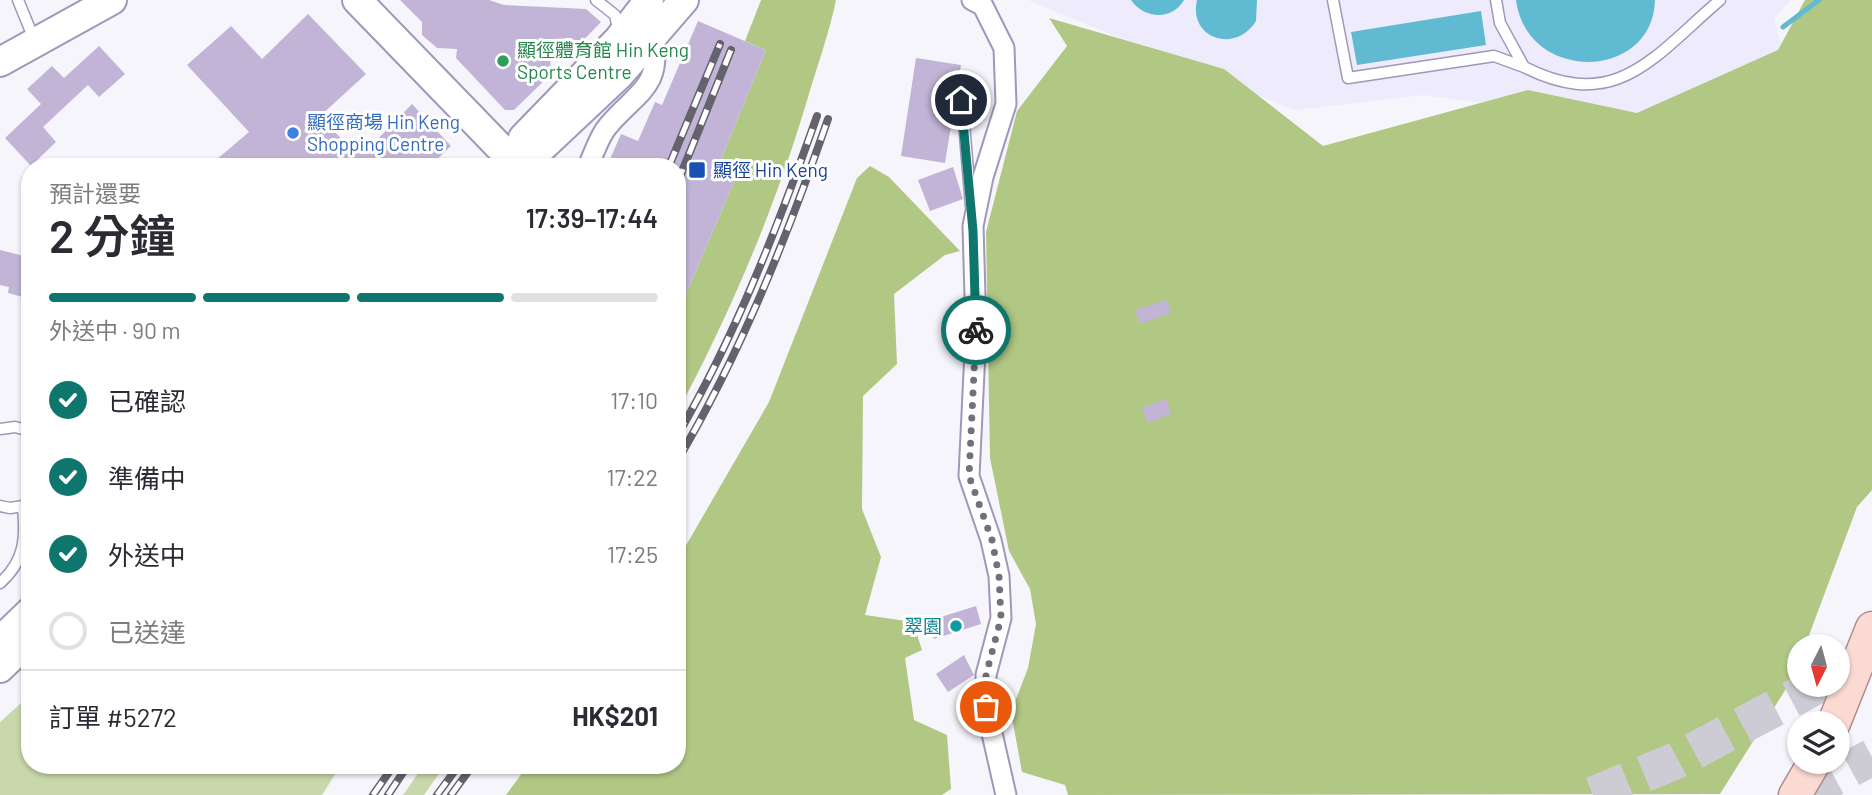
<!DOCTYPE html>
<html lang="zh-TW">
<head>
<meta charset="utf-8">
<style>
  :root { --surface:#fff; --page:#f7f7f7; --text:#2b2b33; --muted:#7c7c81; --line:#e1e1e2; --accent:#0f766e }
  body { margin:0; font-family:Barlow,"Noto Sans TC",sans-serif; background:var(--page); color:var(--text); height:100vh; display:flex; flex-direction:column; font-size:26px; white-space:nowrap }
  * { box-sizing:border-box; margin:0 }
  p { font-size:23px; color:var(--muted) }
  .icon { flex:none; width:38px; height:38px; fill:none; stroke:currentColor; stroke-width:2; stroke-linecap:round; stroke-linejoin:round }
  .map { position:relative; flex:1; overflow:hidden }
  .panel { position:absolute; left:21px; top:158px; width:665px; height:616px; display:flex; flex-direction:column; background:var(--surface); border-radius:28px; box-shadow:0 2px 5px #0004 }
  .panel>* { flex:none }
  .needle { width:46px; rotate:186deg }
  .buttons { position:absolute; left:1787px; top:634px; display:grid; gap:14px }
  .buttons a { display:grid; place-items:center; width:63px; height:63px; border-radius:50%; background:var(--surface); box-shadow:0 2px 5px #0004; font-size:35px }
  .pin { position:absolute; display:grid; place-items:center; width:60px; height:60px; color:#fff; margin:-30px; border:4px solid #fff; border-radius:50%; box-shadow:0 2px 7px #0007 }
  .courier { position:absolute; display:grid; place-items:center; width:70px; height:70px; margin:-35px; border:5px solid #0f766e; border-radius:50%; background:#fff; color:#222; box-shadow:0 2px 9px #0007 }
  .headline em { font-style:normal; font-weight:600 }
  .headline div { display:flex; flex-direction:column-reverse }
  .headline { display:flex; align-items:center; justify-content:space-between; height:119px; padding:0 28px }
  h1 { font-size:46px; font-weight:600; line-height:52px }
  .bar { display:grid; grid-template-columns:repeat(4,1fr); gap:10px 7px; align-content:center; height:84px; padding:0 28px }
  .bar i { height:9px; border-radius:5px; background:var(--line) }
  .bar .active { background:var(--accent) }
  .bar p { grid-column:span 4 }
  .line { display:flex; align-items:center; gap:18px; padding:0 28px; border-top:2px solid var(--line) }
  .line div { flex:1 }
  ol { padding:0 28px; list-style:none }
  li { display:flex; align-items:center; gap:21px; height:77px }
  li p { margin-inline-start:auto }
  li .icon { padding:7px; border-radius:50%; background:var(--accent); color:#fff; stroke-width:4 }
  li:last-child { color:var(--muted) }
  li i { width:38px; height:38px; border:4px solid var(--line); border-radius:50% }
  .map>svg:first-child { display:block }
  .built { fill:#eeebfc }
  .green { fill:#c8d8aa }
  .forest { fill:#b1c885 }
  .water { fill:#60bad1 }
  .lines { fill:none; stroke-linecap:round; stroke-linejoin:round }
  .stream { stroke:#60bad1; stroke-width:5 }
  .building { fill:#c1b4d6 }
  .highway-tunnel { stroke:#cdccd4; stroke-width:37; stroke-dasharray:37 18; stroke-linecap:butt }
  .lane-casing { stroke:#9f98b9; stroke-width:13 }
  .street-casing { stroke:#9f98b9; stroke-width:23 }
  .secondary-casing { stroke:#9f98b9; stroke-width:32 }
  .primary-casing { stroke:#af8c89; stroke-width:35 }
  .lane { stroke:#fff; stroke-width:10 }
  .street { stroke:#fff; stroke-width:19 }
  .secondary { stroke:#fff; stroke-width:28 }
  .primary { stroke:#fadad3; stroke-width:32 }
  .rail-casing { stroke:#64626d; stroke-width:8 }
  .rail { stroke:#fff; stroke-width:5; stroke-dasharray:16; stroke-linecap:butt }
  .done { stroke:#72707b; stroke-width:7; stroke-dasharray:0 12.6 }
  .route { stroke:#0f766e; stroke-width:9 }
  .leisure-dot { fill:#2e9e5b; stroke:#fff; stroke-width:2.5 }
  .shop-dot { fill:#3f7fe0; stroke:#fff; stroke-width:2.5 }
  .transit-dot { fill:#1a4fb4; stroke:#fff; stroke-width:2.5 }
  .culture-dot { fill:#0f9aa8; stroke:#fff; stroke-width:2.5 }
  .labels { text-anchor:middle; stroke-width:6; stroke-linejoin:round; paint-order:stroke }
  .leisure-label { font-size:19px; fill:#27864d; stroke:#fff; text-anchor:start }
  .shop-label { font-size:19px; fill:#366cbe; stroke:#fff; text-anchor:start }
  .transit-label { font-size:19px; fill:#164399; stroke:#fff; text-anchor:start }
  .culture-label { font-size:19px; fill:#0d838f; stroke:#fff; text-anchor:end }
</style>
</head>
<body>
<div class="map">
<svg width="1872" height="795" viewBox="0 0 1872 795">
  <rect width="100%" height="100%" fill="#f6f5fc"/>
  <!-- built -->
  <path class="built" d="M1028,0H1791L1774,18L1787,67L1632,123L1424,95L1294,110Z"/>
  <!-- green -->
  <path class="green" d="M30,695V765H341L322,795H0V722Z
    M424,765H445L424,795H403Z"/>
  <!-- forest -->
  <path class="forest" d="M761,0H836C830,29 820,58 811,87C778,201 733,308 677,413V315L734,182L715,174L766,50L745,41Z
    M1805,0H1872V490L1857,507L1805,646H1799V663L1794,676L1720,794L1068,795L1065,785L1022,772L1011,712L1028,668L1036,624L1030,589L1009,551L990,458L986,232L1017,111L1067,46L1049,18L1224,69L1323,146L1528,90L1637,113L1778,50Z
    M870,166L889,177L960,251L945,255L894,294L897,364L863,396L862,509L881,557L865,615L913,622L922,650L905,658L914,720L947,735L951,789L942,795H506L528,765H677V561L769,402L857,178Z"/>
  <!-- water -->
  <path class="water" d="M1131,0H1184C1172,21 1144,19 1131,0Z
    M1197,0H1257L1256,21C1236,54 1188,39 1197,0Z
    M1516,0H1655C1653,81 1527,84 1516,0Z
    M1481,11L1486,45L1357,65L1351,32Z"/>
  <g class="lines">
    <!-- stream -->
    <path class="stream" d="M1783,27L1819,0"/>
  </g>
  <!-- building -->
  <path class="building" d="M400,0H489L504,5L586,9L601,22L567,57L550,56L551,74L514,110H505L456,58L457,49L437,48L422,35V22Z
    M308,14L366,74L319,117L345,142L372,145L412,104L451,146L430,166H209L249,132L187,65L231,26L262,59Z
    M698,21L766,50L715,174L734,182L677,315V166H607L621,134L638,141L655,102L662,105Z
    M99,46L125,74L99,97L88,85L43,127L56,142L31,166L5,138L41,104L27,89L52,66L64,78Z
    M916,58L961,65L945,163L901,156Z
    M953,167L963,199L930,211L918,180Z
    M0,250L28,257L30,299L8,293L9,287L0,285Z
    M1167,300L1171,313L1140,324L1135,310Z
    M1166,399L1171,414L1148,423L1142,408Z
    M976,606L981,624L934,639L928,621Z
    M964,655L974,675L948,692L936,674Z"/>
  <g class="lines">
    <!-- highway-tunnel -->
    <path class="highway-tunnel" d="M1593,795L1675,761L1820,684
      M1802,795L1872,757"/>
    <!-- lane casing -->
    <g class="lane-casing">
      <path id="lane" d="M18,0L34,39
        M596,0L615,15L618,29
        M1333,0L1348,78L1494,56L1524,67L1500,23L1496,0
        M1524,67C1617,114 1654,56 1720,0
        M962,100L971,206
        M0,429L15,427L30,431
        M0,506L10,508L30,505
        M0,583C25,561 26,538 23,507"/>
    </g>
    <!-- street casing -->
    <g class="street-casing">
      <path id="street" d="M972,0L983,6L1004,48L1006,104L983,177L973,226L976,331L969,476L991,540L999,576L1001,618L986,675V707L1006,795
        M588,166C594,154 599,136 608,126C635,93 663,88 653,37"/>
    </g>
    <!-- secondary casing -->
    <g class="secondary-casing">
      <path id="secondary" d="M357,0L518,166
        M0,62L112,0
        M523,138L618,40L649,0
        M522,166L619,75L684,0
        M0,641L30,612
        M0,668L30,639"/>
    </g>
    <!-- primary casing -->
    <g class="primary-casing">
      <path id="primary" d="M1834,723L1872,628
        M1795,795L1815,761"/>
    </g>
    <!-- lane -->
    <use href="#lane" class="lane"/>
    <!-- street -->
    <use href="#street" class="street"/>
    <!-- secondary -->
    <use href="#secondary" class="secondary"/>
    <!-- primary -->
    <use href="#primary" class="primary"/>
    <!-- rail casing -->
    <g class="rail-casing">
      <path id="rail" d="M669,166L720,44
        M677,184L731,50
        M677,436C736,335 778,226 817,116
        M677,461C741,353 787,237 828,119
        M373,795L394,765
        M388,795L408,765
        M437,795L459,765
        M451,795L473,765"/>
    </g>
    <!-- rail -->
    <use href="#rail" class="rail"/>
  </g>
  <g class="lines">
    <!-- done -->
    <path class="done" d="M976,330L969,476L992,540L999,576L1001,618L986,675V707"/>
    <!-- route -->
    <path class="route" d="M961,100L973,231L976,330"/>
  </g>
  <!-- markers -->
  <circle class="leisure-dot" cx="503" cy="61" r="7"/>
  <circle class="shop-dot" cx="293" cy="133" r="7"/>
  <rect class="transit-dot" x="688" y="161" width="18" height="18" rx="3.5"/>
  <circle class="culture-dot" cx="956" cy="626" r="7"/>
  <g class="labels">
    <!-- leisure labels -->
    <g class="leisure-label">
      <text x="517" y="57">顯徑體育館 Hin Keng<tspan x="517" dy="22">Sports Centre</tspan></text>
    </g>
    <!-- shop labels -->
    <g class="shop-label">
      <text x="307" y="129">顯徑商場 Hin Keng<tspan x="307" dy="22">Shopping Centre</tspan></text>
    </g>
    <!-- transit labels -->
    <g class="transit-label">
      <text x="713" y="177">顯徑 Hin Keng</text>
    </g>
    <!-- culture labels -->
    <g class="culture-label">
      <text x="942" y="633">翠園</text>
    </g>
  </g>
</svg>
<div class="buttons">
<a><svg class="needle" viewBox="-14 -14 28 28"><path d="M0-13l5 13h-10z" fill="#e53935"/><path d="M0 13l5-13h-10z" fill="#7c7c81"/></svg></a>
<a><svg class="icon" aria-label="layers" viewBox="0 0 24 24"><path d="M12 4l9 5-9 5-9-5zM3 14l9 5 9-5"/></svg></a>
</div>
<div class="pin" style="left:986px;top:707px;background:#ea580c"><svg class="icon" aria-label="bag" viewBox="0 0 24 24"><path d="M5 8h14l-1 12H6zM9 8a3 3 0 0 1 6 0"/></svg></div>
<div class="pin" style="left:961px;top:100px;background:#1f2937"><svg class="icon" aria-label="home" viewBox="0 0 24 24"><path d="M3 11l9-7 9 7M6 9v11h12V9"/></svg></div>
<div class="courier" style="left:976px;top:330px"><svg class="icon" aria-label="bike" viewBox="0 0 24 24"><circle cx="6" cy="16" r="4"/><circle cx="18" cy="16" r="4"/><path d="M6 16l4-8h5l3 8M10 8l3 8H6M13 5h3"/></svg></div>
<section class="panel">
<div class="headline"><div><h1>2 分鐘</h1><p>預計還要</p></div><em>17:39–17:44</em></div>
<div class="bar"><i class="active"></i><i class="active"></i><i class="active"></i><i></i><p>外送中 · 90 m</p></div>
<ol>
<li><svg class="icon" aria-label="check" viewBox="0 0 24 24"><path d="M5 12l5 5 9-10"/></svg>已確認<p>17:10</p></li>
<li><svg class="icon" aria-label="check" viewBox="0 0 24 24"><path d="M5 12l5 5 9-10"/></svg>準備中<p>17:22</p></li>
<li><svg class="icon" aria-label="check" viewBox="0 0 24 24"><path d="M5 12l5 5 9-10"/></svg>外送中<p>17:25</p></li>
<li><i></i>已送達</li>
</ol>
<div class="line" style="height:91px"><div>訂單 #5272</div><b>HK$201</b></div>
</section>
</div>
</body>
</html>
